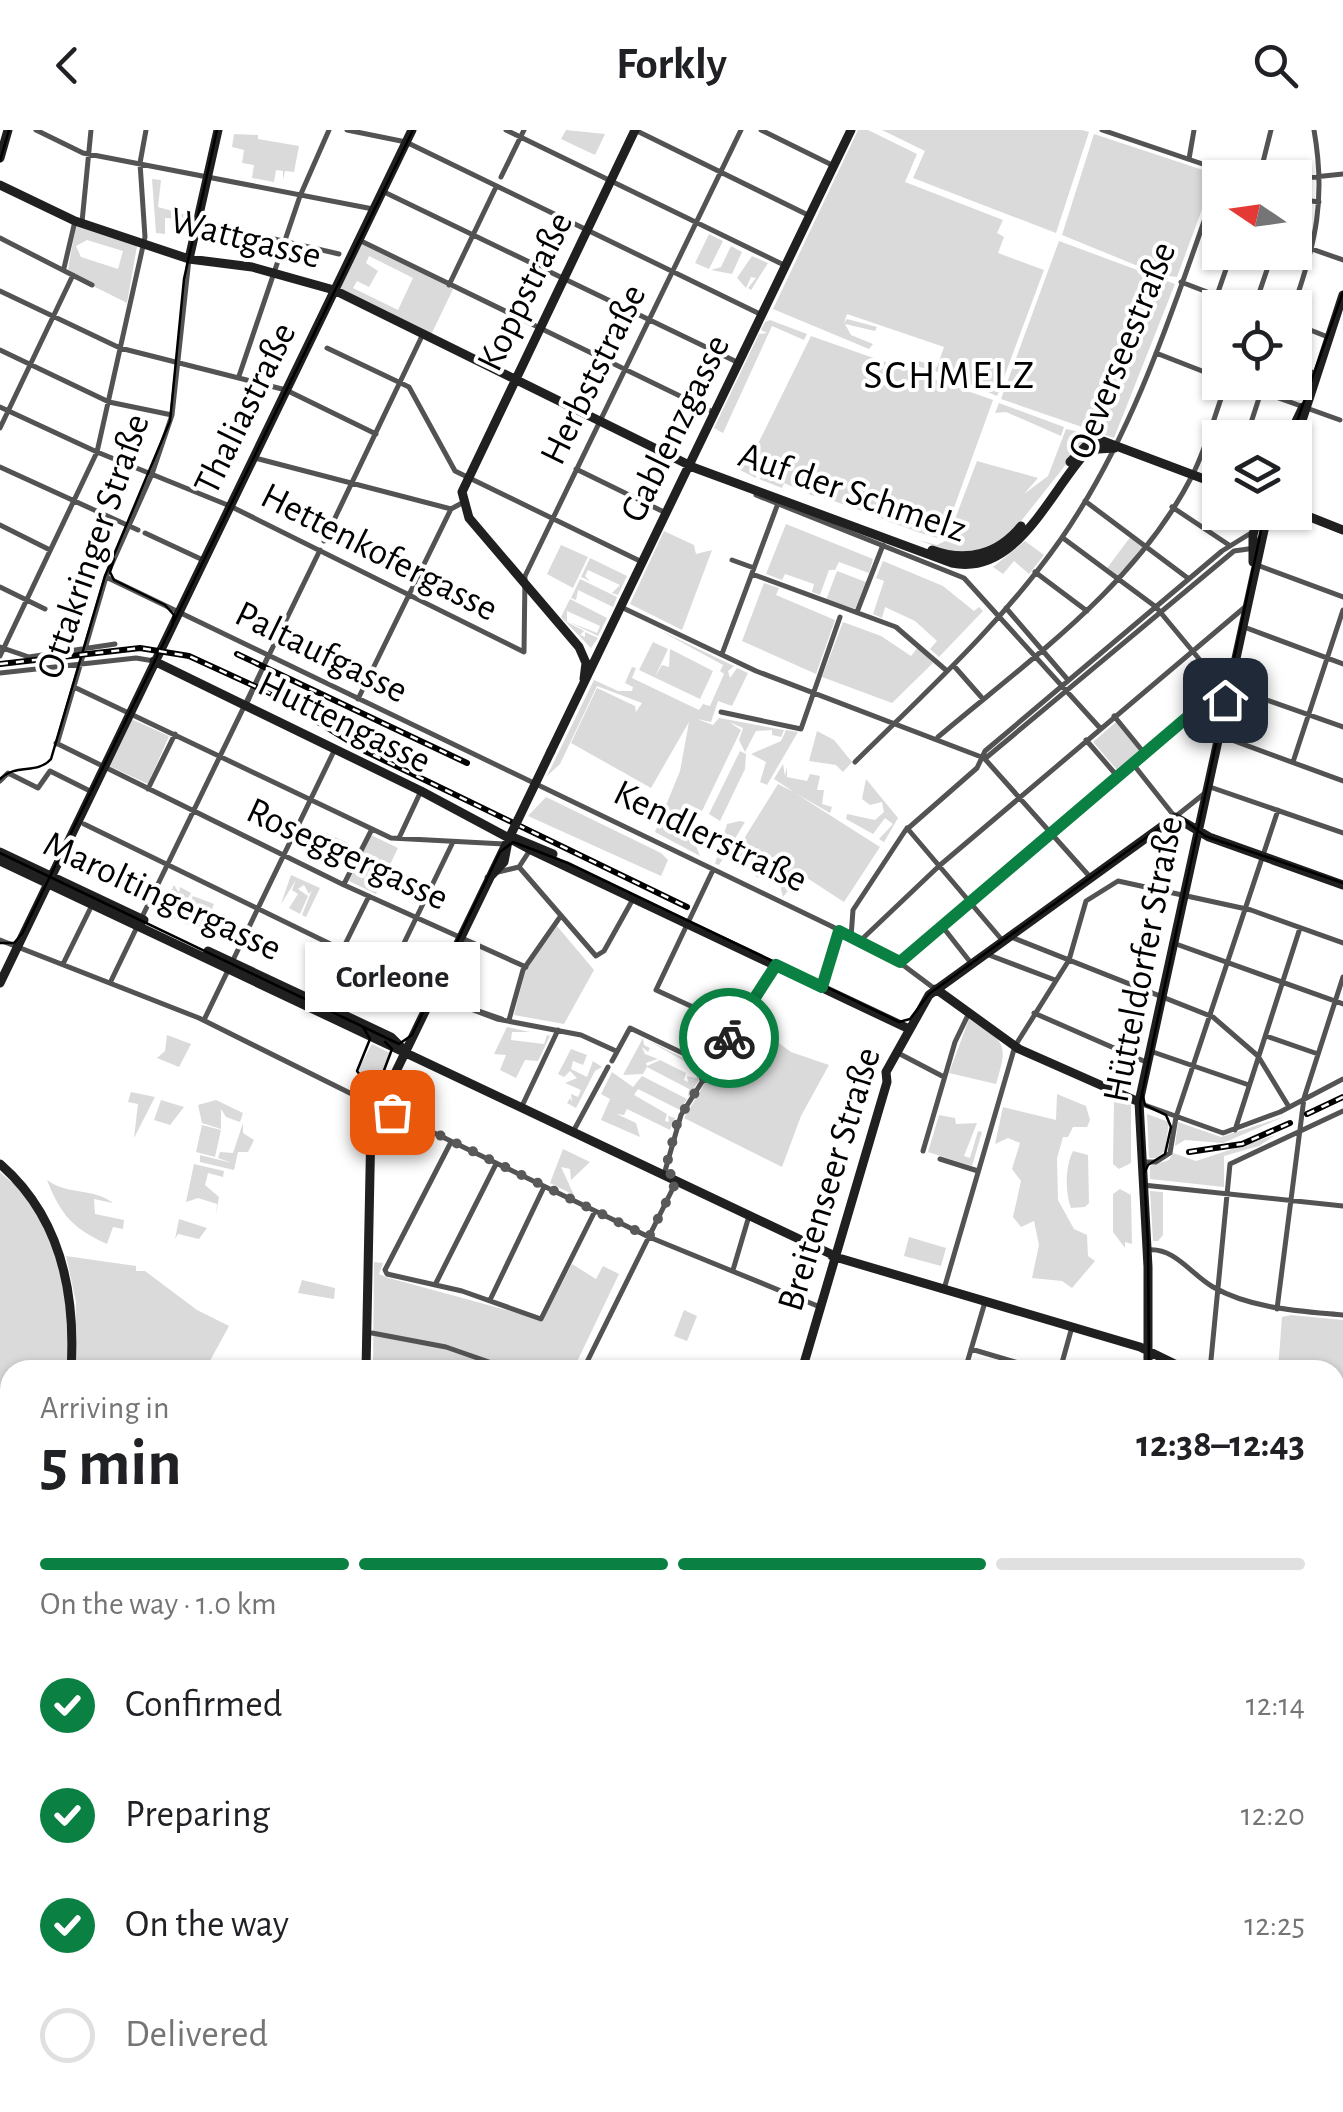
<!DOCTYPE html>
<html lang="en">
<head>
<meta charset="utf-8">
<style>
  :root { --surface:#fff; --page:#f2f2f2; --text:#202124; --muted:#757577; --line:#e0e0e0; --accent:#0b8043 }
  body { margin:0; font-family:"Alegreya Sans",sans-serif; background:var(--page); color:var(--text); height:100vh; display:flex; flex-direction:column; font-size:38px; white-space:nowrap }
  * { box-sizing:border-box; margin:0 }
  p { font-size:32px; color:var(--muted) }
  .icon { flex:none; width:55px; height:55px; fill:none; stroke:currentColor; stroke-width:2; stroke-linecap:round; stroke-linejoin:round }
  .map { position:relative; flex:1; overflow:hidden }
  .panel { position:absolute; left:0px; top:1230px; width:1345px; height:752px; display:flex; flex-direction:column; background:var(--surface); border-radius:30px 30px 0 0; box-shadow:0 2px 8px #0004 }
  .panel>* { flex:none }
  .needle { width:65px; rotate:283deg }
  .tools { position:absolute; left:1202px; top:30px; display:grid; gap:20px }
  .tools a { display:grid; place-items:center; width:110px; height:110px; border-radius:0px; background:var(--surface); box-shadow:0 2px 8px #0004; font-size:50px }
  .pin { position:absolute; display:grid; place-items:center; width:85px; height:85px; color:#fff; margin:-42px; border-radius:20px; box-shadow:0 5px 15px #0006 }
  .courier { position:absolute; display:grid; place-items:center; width:100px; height:100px; margin:-50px; border:8px solid #0b8043; border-radius:50%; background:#fff; color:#222; box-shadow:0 2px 12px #0007 }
  .bubble { position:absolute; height:70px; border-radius:0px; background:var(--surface); box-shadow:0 2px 8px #0004; font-size:32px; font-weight:600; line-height:70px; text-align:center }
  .headline em { font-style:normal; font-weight:600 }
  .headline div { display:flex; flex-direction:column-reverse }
  .headline { display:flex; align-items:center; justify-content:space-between; height:170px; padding:0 40px }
  h1 { font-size:65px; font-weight:600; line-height:75px }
  .bar { display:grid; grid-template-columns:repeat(4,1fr); gap:15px 10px; align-content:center; height:120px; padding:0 40px }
  .bar i { height:12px; border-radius:8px; background:var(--line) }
  .bar .current { background:var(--accent) }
  .bar p { grid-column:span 4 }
  ol { padding:0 40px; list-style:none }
  li { display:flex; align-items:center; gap:30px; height:110px }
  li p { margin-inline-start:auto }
  li .icon { padding:10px; border-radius:50%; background:var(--accent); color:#fff; stroke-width:4 }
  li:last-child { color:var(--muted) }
  li i { width:55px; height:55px; border:5px solid var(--line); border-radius:50% }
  header { display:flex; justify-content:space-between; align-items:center; height:130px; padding:0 40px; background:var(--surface); font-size:45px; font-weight:600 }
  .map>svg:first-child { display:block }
  .green { fill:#dadada; fill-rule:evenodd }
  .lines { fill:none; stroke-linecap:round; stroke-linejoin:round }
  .street { stroke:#535353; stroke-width:5 }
  .secondary { stroke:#202020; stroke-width:9 }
  .tram { stroke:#000; stroke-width:2.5 }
  .rail-casing { stroke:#000; stroke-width:6 }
  .rail { stroke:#fff; stroke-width:2.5; stroke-dasharray:8; stroke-linecap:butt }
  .secondary-bridge { stroke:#202020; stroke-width:9 }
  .done { stroke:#595959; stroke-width:10; stroke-dasharray:0 18 }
  .route { stroke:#0b8043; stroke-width:12 }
  .labels { text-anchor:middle; stroke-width:8; stroke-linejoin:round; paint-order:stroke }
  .street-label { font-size:38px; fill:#000; stroke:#fff }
  .neighbourhood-label { font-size:40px; letter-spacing:2.5px; fill:#000; stroke:#fff }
</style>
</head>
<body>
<header><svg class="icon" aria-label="back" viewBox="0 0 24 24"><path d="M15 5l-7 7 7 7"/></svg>Forkly<svg class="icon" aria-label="search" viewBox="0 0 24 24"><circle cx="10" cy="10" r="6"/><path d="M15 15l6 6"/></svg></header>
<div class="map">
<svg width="1343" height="1982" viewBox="0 0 1343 1982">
  <rect width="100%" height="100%" fill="#fff"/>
  <!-- green -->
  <path class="green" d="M566,0L605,4L595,25L561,9Z
    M858,0H868L917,24L905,52L1003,90L997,103L1004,107L998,123L1044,140L997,266L949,245L912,235L916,230L937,237L944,217L847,184L844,193L847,189L877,197L875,201L845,194L851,205L873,214L869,219L773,179Z
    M882,0H1082L1089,2L1056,103L913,48L925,21Z
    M234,4L258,5V9L299,16L294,42L285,41L283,50V41L276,40L274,52L252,48L254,35L242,33L244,20L232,17Z
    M1094,4L1215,44L1177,147L1160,145L1062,105Z
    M152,49L161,50L158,77L187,85L186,89L165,88V104L156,103Z
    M76,96L137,116L127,173L75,147L68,139ZM87,110L123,121L118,139L81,127L76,116Z
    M709,104L723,111L709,139L695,133Z
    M359,110L453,159L431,205L334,160ZM369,126L413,148L398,180L353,158L357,151L369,157L378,141L366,133Z
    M1059,111L1175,154L1114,308L1001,269Z
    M731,116L742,122L732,144L711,140L721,137Z
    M752,126L768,133L751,160L748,158L756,148L751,147L746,158L737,148Z
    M770,190L807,204L804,210L772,196L723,303L714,298L759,204L767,203L761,200L765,192Z
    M811,206L993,270L943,408C930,411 841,369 810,365L804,357L802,361L784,353L782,358L759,349L763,346L756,343V348L740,340L746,327L751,328Z
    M999,273L1064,297L1061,306L1006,282L995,283Z
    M1066,299L1109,309L1079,318L1014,400L992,417L956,424L918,410L937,415L947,410L977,331L1038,348L1024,364L1048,346Z
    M786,394L873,429L869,443L839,432L835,440H829L820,465L812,462L814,454L785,444L782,450L766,444Z
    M664,401L694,415L696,424L712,420L682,500L630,474Z
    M1131,406L1146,417L1119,451L1105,441Z
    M1025,411L1044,425L1029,444L1014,431L1003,444L993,437Z
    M561,415L588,427L573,458L547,444Z
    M590,428L627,446L618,465L612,463L620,455L588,440L585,446L590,451L581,447Z
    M883,431L943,456L974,481L979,477L983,481L939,527L930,519L937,511L915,491L885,477L882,488L873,484L884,451L876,448Z
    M837,441L866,452L855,479L826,470Z
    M580,449L617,467L613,477L578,460L576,470L571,468Z
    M764,453L779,458L776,465L835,490L816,544L742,511Z
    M570,469L607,488L598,506L569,492L597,503L600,496L567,481V492L584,501L580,505L585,507V502L598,508L591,518L561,487Z
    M843,492L881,506L911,526L918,517L933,533L892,573L822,547Z
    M659,500L734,536L728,541L730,548L737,538L748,543L732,576L718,571L711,592L697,589L713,595L719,588L784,600L781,607L772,605V600L756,601L745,622L739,610L743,598L729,592L741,600L702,681L686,673L677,691L671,689L668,695V688L664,695L694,711L700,726L655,702L680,641L689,592L651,658L571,613L597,558L635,576L636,582L642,573L597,556L560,634L547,646L594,550L618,561H632L633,557L625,553L632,537L636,538L632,548L699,580L703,574L710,576L724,544L720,541L723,535Z
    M653,512L668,519L655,547L662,535L669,537L670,519L713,541L700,569L639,540Z
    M131,589L169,606L148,654L109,636Z
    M1116,592L1140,621L1117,640L1093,612Z
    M786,600L798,602L767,655L760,652L766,632L751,624L781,611Z
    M817,601L834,610L852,632L843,642L836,635L809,631Z
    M740,621L746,624L745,639L720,691L709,684Z
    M783,634L785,646L787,636V647L807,651L810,644L820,646L817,660H824L822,674L832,677L830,683L795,663L880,717L844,772L807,748L800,760L791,757L783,767L779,751L756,747L758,741L732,728L778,654L794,662L774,649Z
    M866,649L898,688L884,712L879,709L893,694L885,688L873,704L846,689L847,684L875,690L884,682L882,672L870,675L862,669Z
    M546,667L661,723L668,730L661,746L528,686Z
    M740,691L745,692L719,735L715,734L727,694Z
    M323,702L348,713L341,737L309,721Z
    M371,705L398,718L376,764L349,751Z
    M291,745L320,758L306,787L302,785L312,760L309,764L304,755L298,759L308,766L300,784L289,778L298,764L292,760L296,750L281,774Z
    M174,755L179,763L180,757L191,763L187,770L181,768L187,772L183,781L178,780L196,789L193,797L165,784L176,778L179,766L172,777L162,781Z
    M193,766L214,774L208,788L233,795L229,803L209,794L205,801L198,797L204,786L185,782Z
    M557,796L594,840L564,894L514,885L525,841Z
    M744,888L791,922L829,935L801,986L782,1037L684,988Z
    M969,889C1005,912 1009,912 996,954L949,943Z
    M507,897L530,902H512L511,910L544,914L547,905L550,906L538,931L525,930L516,948L500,940L506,925L494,924Z
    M167,905L191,914L179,937L157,928L165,921Z
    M643,908L644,915L650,918L648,922L642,917L645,924L658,929L646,933L647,936L660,930L686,943L684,950L688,952L687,946L696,948L700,940L647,910L706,939L688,967L689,959L647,937L643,944L623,945Z
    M372,914L392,924L381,949L370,954L358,940Z
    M571,919L587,925L583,935L573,931L571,939L587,947L593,931L602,937L595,941L576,978L567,973L570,968L572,972L571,964L578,967L581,960L565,953L577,948L570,941L564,947L558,944Z
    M612,942L633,957L642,946L687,969L680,980L638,959L634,965L629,962L667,984L665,991L669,992L668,986L675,988L670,1000L627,979L624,985L617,984L636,993L640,1007L601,990L610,969L601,964Z
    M131,962L155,967L134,1008L138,974L128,972Z
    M1057,964L1086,976L1090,990L1087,997H1073L1068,1007H1063L1057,1028L1058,1070L1074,1099L1087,1105L1088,1126L1095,1131L1072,1158L1062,1151L1032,1148L1039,1115L1034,1091L1021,1097L1013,1087L1021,1051L1012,1039L1020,1013L1008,1008L995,1014L1003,977L1056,990Z
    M1114,968L1131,975V1033L1119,1039L1113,1034Z
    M161,970L184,977L170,995L154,990Z
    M216,970L243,983L240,992L226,987L221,979V999L202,993L198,975Z
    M1147,984L1169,992L1165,1021L1157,1028H1149Z
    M939,985L955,988L956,994L977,993L964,1026L970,1028L978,1001L982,1002L972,1036L928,1022Z
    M1286,986L1223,1013L1185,1010L1175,1016L1178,992L1221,1007Z
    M243,993V1003L254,1010L248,1022H238L234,1040L200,1032V1025L232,1033L218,1028L220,1022L233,1023Z
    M202,995L221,1000L215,1027L196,1022Z
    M1275,1005L1259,1016L1224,1026V1057L1150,1049V1036L1169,1030L1173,1023L1196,1031Z
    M563,1019L590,1032L571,1050L570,1039L561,1037L574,1065L550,1053Z
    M1073,1021L1088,1025L1089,1073L1085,1077L1071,1078C1065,1062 1065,1037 1073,1021Z
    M194,1034L224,1041L223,1047L208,1043L205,1055L219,1067L216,1084L217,1074L198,1068L186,1072Z
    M0,1042C10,1052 26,1062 34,1074C66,1129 69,1179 68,1240H10V1395L0,1410Z
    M47,1050C69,1066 92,1057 113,1073L94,1069L95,1084L124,1090L123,1099L113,1097L107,1114C74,1099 61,1086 47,1050Z
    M1120,1059L1131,1065L1132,1114L1125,1112V1118L1113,1102V1064Z
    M1150,1061L1163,1062V1105L1158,1111H1153Z
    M179,1089L207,1098L199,1109L178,1104L175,1109Z
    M909,1107L946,1118L941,1136L904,1126Z
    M66,1126L136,1136V1141H145L197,1180L229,1196L205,1240H74L76,1172Z
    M374,1132L383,1133L379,1144L389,1148L543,1190L572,1134L596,1149L603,1136L619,1144L573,1240H373Z
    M302,1150L335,1158L334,1169L298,1163Z
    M684,1180L697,1186L687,1211L674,1206Z
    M1291,1185L1343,1190V1397L1335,1392V1240H1278L1282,1187Z
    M4,1424L10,1427V1599L0,1605V1430Z
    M0,1731L10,1741V1827L0,1824Z
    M0,1834L10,1838V1972H211L212,1982H0Z
    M562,1972L693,1973L730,1982H555Z
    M225,1973H276L268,1982H225Z"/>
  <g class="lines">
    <!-- street -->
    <path class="street" d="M36,0L83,23L373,79
      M347,0L406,12L762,185
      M506,0L784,135
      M635,0L808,85
      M761,0L834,36
      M1102,0L1244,48
      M1189,29L1194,0
      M501,47L524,0
      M1259,48L1271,0
      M1295,49L1343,44
      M1301,50L1304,70L1319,72
      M382,61L739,233
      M1207,81L1220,86
      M197,91L339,124
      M82,92L91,0
      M0,108L92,155
      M359,110L715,283
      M1295,113L1343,130
      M64,138L75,91
      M1181,152L1249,178
      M449,155L496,57
      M0,161L120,218L286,260L376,304
      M1217,165L1232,122
      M1254,178L1273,122
      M1293,178C1316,113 1326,68 1314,0
      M1295,194L1328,207
      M327,218L409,257L455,341L642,432
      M0,220L109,272L172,285
      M1156,223L1220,248
      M1295,236L1315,243
      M239,246L300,66L329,0
      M1234,252L1340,290
      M0,277L97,322L230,376L524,522L525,446L741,0
      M0,298L73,145
      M1246,308L1261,262
      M255,328L451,379
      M0,337L138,400
      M576,339L666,383
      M756,365L964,448L1100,598
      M1085,371L1189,449
      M1172,377L1229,415
      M0,395L50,420
      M145,403L203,430
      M1063,408L1156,477L1219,553L1343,597
      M324,411L422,206
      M732,430L754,438
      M1257,435L1343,467
      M1035,442L1087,481
      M752,444L896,497L947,541
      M106,447L831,796L899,832L935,859
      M0,457L45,479
      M621,477L756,541L984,628L1091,748
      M1006,478L1068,550
      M857,482L883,415
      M1244,497L1343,534
      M0,517L29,527L115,514
      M722,524L777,376
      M0,526L97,322L145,107L140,33L146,0
      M954,536L983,569
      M0,543L136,528L154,531
      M74,557L391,708L504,714
      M358,569L451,379L462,373
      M247,573L268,526
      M721,582L801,599L840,487
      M1114,586L1145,624
      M1221,606L1343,651
      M938,607C1030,529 1136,456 1192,346C1207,317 1215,283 1227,252
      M1086,610L1118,647
      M56,613L344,755L526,837
      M57,614L106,447L152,344L172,285L189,129
      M987,627L1234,421L1255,418
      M855,632C927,561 1003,492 1061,409C1138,298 1177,166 1222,40
      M1293,632L1343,480
      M1133,634L1175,687L1205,663
      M0,651L8,643L38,658L50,641L90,661
      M1210,657L1343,703
      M148,659L175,604
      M84,694L433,864
      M907,698L1002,810
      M399,708L421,661
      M519,737L596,826L604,821L633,769
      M498,742L519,737L530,720
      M344,754L372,699
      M142,787L320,420
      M942,796L971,833
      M851,807L853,780L905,701L977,638L985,621L1222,421L1251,403
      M1011,807L1213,887L1258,926L1289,977
      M0,810L199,888L378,977
      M859,812L939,736L1245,477
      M1176,814L1343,874
      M989,825L1055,850
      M899,832L1211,567L1225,570
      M63,834L92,775
      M389,844L452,714
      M110,853L137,797
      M822,857L839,801
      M317,871L369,766
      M695,878L656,860L713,740
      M1034,883L1146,932
      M502,889L447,870L497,889L581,905L616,921
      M204,890L335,619
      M509,890L523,840L560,787
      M1266,906L1318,924
      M1150,921L1246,954
      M898,923L944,947
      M612,931L630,898L712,937
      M1139,973L1223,1003L1280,982L1343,949
      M522,976L558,900
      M391,982L649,1107L820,1177
      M574,1000L608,937
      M1235,1000L1300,798
      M451,1012L385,1140L387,1144L462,1161L541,1189L595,1081
      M923,1021L955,912L969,883
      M940,1029L978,1041
      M1142,1032H1156L1170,1023L1176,987L1278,680
      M665,1041L681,985L776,835
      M1143,1055L1343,1076
      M1148,1120C1174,1117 1192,1145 1213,1157C1252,1179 1300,1181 1343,1185
      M733,1140L749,1086
      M435,1155L496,1034
      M944,1159L1015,916L1069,830L1086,771L1118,751L1251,780L1343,813
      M490,1170L544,1057
      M1277,1179L1304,968L1343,847
      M372,1203L446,1217L512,1240
      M971,1219L1042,1240
      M583,1240L677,1050
      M965,1240L985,1172
      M1060,1240L1072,1197
      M1137,1240L1148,1235
      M1210,1240L1230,1034L1343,981
      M1335,1472L1343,1474
      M1335,1519L1343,1520
      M0,1611L10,1604
      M0,1678L10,1688
      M0,1726L10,1736
      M0,1830L10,1833
      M220,1972L221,1982
      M335,1972V1982
      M416,1972L418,1982
      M950,1972L983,1982
      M1143,1972L1162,1982
      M275,1982L280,1972
      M450,1982L459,1972
      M552,1982L559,1972
      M733,1982L736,1972
      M801,1982L802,1972
      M863,1982L866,1972
      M928,1982L931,1972"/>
    <!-- secondary -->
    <path class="secondary" d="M0,28L8,0
      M0,55L75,91L189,129L252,137L334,160L695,338L952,433C1015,446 1048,366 1083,326L1098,319L1115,318
      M189,129L218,0
      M1288,308L1303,277
      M1295,312L1343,165
      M1070,332L1087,315L1103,311L1220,355
      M1295,381L1343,400
      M932,420C967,433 998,424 1021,396
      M1253,432V405L1259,382
      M154,531L421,661L533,721L907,898
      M584,549L586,533L579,517L469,388L462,362L635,0
      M551,621L851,0
      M512,707L553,724
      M0,722L144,790
      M0,731L835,1126
      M489,748L504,732L509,706
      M208,821L391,907L404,920
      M0,853L412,0
      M936,859L1019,919L1139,972
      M0,1034C61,1087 76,1162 71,1240
      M832,1126L1140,1217L1187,1240
      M366,1240L371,993L512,702
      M802,1240L887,952L886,942L929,865L1175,687L1209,707L1343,755
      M1148,1240V1137L1139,972L1268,382
      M1335,1400L1343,1405
      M0,1418L10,1401
      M1335,1625H1343
      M0,1670L10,1663
      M1335,1721L1343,1654
      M410,1972L411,1982
      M1073,1982L1076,1972
      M1242,1982L1245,1972"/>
    <!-- tram -->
    <path class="tram" d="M0,31L9,0
      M1291,308L1343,162
      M114,429L110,442L114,450L165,475L174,485L172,496
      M0,649C16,633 37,645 51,629L105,446L170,291L184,149L217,0
      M0,723L399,914L412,905L500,722L513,712L568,733L899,892L910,889L929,864L1172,689H1183L1205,706L1343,753
      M0,813H14L22,804L413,0
      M363,897L370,909L357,941L366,953L380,951L392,919L385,912
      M1142,962L1145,975L1166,985L1171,997L1165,1024L1148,1035L1144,1044
      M1149,1240L1148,1113L1140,973L1265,382
      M1335,1714L1343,1668
      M1072,1982L1075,1972
      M1243,1982L1246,1972"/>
    <!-- rail casing -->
    <g class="rail-casing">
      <path id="rail" d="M237,524L467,633
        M0,534L140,518L189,526L274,565L365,621L687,777
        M1307,984L1343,967
        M1189,1022L1242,1014L1290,993
        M1343,1982V1979"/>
    </g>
    <!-- rail -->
    <use href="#rail" class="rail"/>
    <!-- secondary-bridge -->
    <path class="secondary-bridge" d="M513,700L551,621"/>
  </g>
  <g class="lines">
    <!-- done -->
    <path class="done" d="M392,982L649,1107L678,1048L665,1041L678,990L729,908"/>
    <!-- route -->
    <path class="route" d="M729,908L776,835L822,857L839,801L900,832L1211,567L1225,570"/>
  </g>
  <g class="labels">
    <!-- street labels -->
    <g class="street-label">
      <text transform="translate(246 107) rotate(14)" y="13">Wattgasse</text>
      <text transform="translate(524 161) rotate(-64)" y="13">Koppstraße</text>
      <text transform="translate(1121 220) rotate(-68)" y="13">Oeverseestraße</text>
      <text transform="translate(592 244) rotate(-64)" y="13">Herbststraße</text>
      <text transform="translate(244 278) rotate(-64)" y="13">Thaliastraße</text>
      <text transform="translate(674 298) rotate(-64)" y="13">Gablenzgasse</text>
      <text transform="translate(853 361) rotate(19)" y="13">Auf der Schmelz</text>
      <text transform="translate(92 416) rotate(-71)" y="13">Ottakringer Straße</text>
      <text transform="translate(380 421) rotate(27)" y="13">Hettenkofergasse</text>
      <text transform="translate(322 521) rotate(26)" y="13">Paltaufgasse</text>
      <text transform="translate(345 591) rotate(26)" y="13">Huttengasse</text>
      <text transform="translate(711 705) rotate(26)" y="13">Kendlerstraße</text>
      <text transform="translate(348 723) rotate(25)" y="13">Roseggergasse</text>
      <text transform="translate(163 765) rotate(25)" y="13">Maroltingergasse</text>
      <text transform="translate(1142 829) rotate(-79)" y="13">Hütteldorfer Straße</text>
      <text transform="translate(828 1049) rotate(-73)" y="13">Breitenseer Straße</text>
    </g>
    <!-- neighbourhood labels -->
    <g class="neighbourhood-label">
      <text x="950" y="258">SCHMELZ</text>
    </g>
  </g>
</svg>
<div class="tools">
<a><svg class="needle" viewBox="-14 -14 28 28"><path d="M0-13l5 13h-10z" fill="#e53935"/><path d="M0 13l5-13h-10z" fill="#757577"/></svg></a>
<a><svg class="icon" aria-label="locate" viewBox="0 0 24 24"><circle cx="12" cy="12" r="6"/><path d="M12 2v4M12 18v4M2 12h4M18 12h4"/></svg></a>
<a><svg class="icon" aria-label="layers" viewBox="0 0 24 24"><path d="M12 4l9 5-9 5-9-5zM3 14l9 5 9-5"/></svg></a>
</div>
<div class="pin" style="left:392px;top:982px;background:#ea580c"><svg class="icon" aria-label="bag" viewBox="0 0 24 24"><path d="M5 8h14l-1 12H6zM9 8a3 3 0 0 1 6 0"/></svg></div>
<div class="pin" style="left:1225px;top:570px;background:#1f2937"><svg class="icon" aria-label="home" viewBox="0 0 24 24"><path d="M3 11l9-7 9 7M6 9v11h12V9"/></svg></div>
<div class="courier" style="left:729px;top:908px"><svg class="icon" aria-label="bike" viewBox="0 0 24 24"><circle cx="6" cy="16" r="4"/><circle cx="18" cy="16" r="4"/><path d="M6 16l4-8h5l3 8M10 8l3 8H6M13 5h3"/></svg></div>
<div class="bubble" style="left:305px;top:812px;width:175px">Corleone</div>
<section class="panel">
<div class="headline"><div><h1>5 min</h1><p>Arriving in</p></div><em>12:38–12:43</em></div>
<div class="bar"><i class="current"></i><i class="current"></i><i class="current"></i><i></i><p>On the way · 1.0 km</p></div>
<ol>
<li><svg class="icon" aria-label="check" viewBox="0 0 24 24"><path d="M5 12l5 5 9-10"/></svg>Confirmed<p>12:14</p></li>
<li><svg class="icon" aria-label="check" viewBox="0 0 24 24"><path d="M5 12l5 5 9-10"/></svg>Preparing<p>12:20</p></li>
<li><svg class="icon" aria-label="check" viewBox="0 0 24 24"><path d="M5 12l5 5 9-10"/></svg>On the way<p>12:25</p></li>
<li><i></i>Delivered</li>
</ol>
</section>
</div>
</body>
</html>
